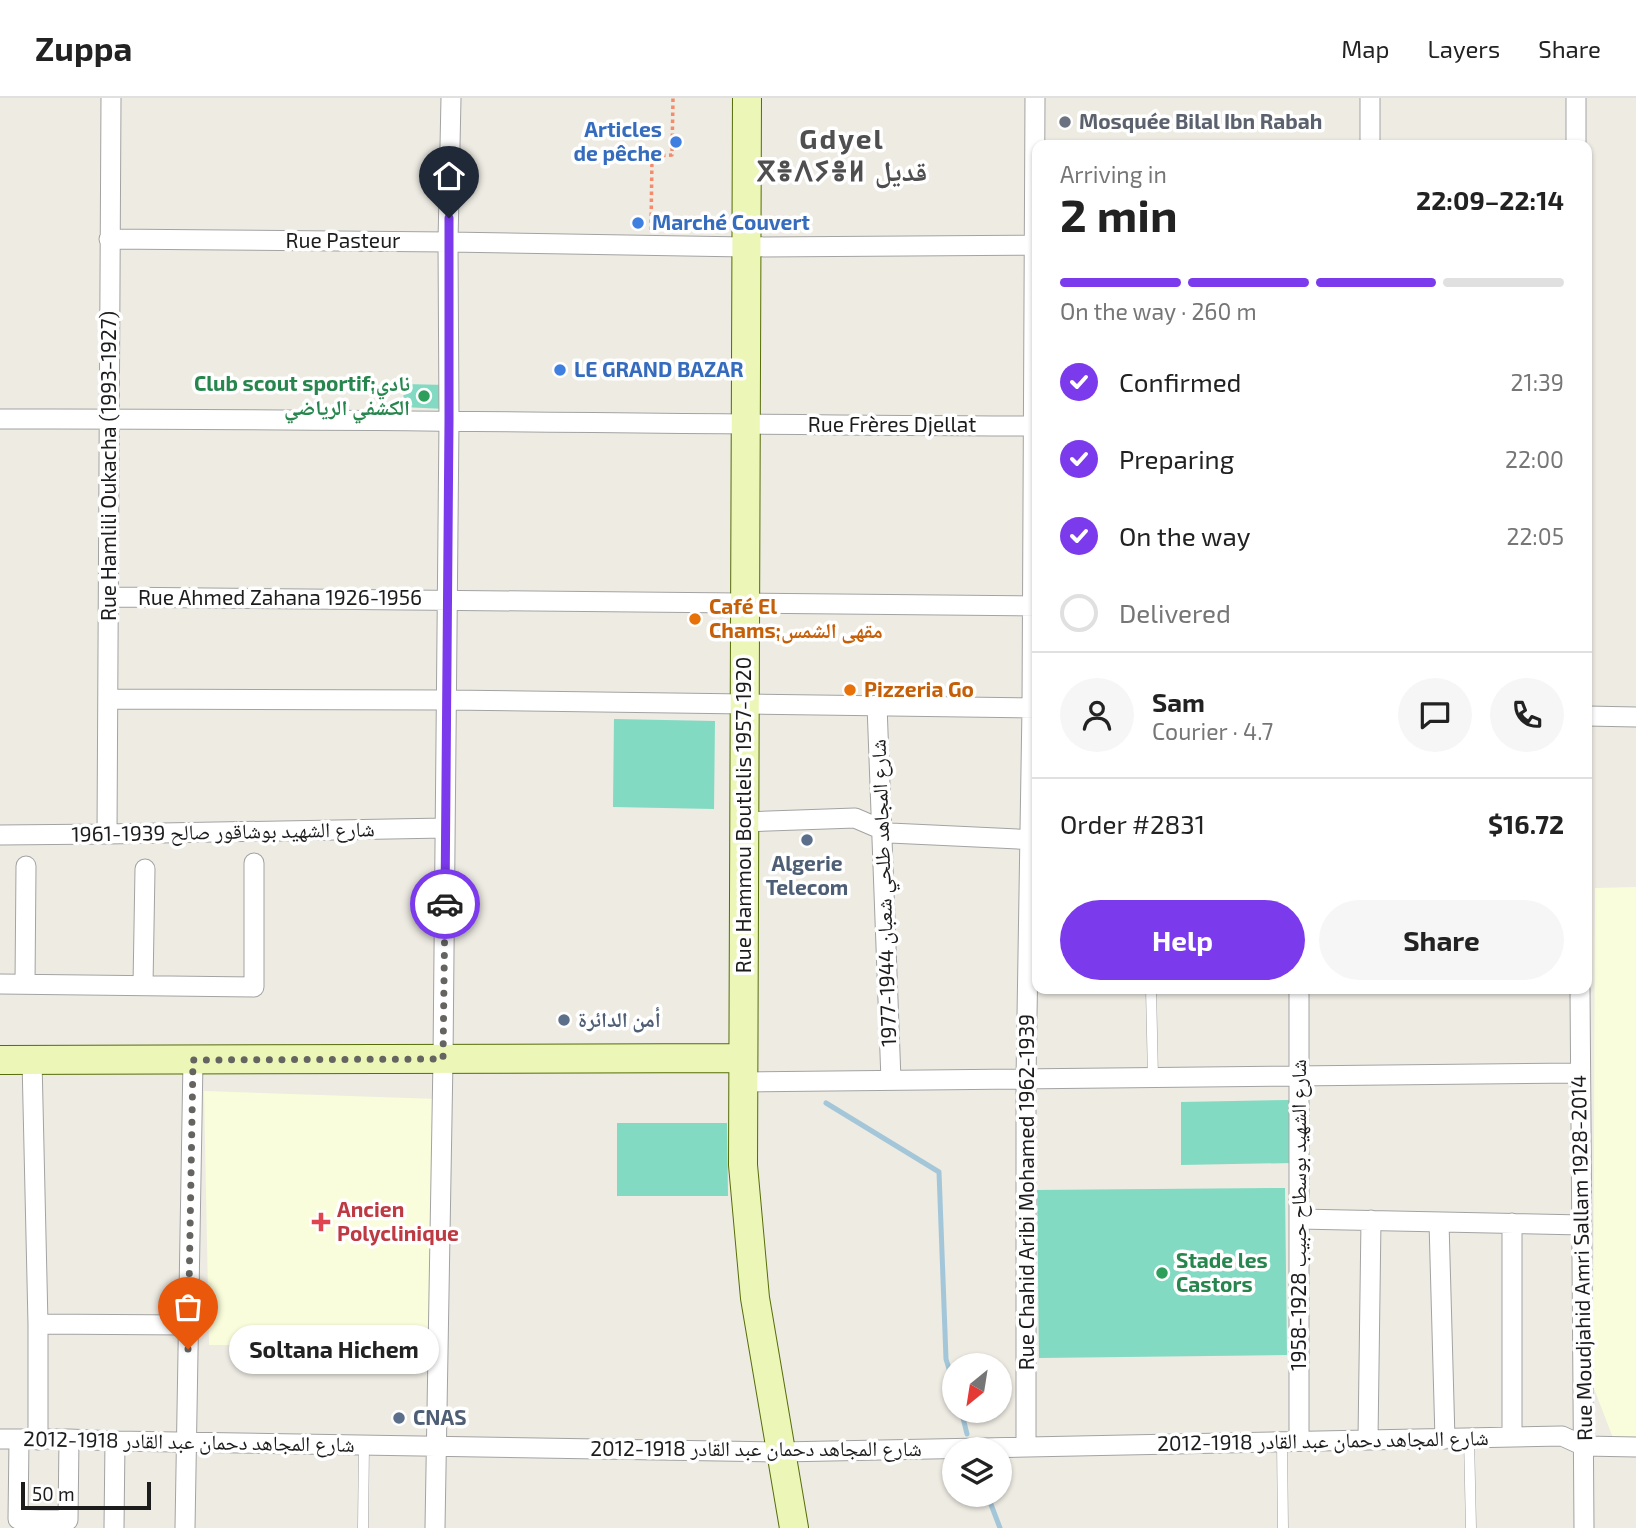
<!DOCTYPE html>
<html lang="en">
<head>
<meta charset="utf-8">
<style>
  :root { --surface:#fff; --page:#f6f6f6; --text:#222; --muted:#767676; --line:#e0e0e0; --accent:#7c3aed }
  body { margin:0; font-family:"Exo 2","Noto Naskh Arabic","Noto Sans Tifinagh",sans-serif; background:var(--page); color:var(--text); height:100vh; display:flex; flex-direction:column; font-size:26px; white-space:nowrap }
  * { box-sizing:border-box; margin:0 }
  p { font-size:23px; color:var(--muted) }
  .icon { flex:none; width:38px; height:38px; fill:none; stroke:currentColor; stroke-width:2; stroke-linecap:round; stroke-linejoin:round }
  .map { position:relative; flex:1; overflow:hidden }
  .panel { position:absolute; left:1032px; top:42px; width:560px; height:854px; display:flex; flex-direction:column; background:var(--surface); border-radius:14px; box-shadow:0 2px 5px #0004 }
  .panel>* { flex:none }
  .needle { width:46px; rotate:210deg }
  .buttons { position:absolute; left:942px; top:1255px; display:grid; gap:14px }
  .buttons a { display:grid; place-items:center; width:70px; height:70px; border-radius:50%; background:var(--surface); box-shadow:0 2px 5px #0004; font-size:35px }
  .scale { position:absolute; left:21px; bottom:18px; width:130px; box-sizing:border-box; padding-left:7px; border:4px solid #1c1c1c; border-top:0; font-size:19px; line-height:24px; white-space:nowrap; color:#1c1c1c; -webkit-text-stroke:5px #fff; paint-order:stroke }
  .pin { position:absolute; display:grid; place-items:center; width:60px; height:60px; color:#fff; margin:-72px -30px; border-radius:50% 50% 50% 0; rotate:-45deg; box-shadow:0 0 7px #0007 }
  .pin .icon { rotate:45deg }
  .courier { position:absolute; display:grid; place-items:center; width:70px; height:70px; margin:-35px; border:5px solid #7c3aed; border-radius:50%; background:#fff; color:#222; box-shadow:0 2px 9px #0007 }
  .bubble { position:absolute; height:49px; border-radius:24px; background:var(--surface); box-shadow:0 2px 5px #0004; font-size:23px; font-weight:700; line-height:49px; text-align:center }
  .headline em { font-style:normal; font-weight:700 }
  .headline div { display:flex; flex-direction:column-reverse }
  .headline { display:flex; align-items:center; justify-content:space-between; height:119px; padding:0 28px }
  h1 { font-size:46px; font-weight:700; line-height:52px }
  .bar { display:grid; grid-template-columns:repeat(4,1fr); gap:10px 7px; align-content:center; height:84px; padding:0 28px }
  .bar i { height:9px; border-radius:5px; background:var(--line) }
  .bar .on { background:var(--accent) }
  .bar p { grid-column:span 4 }
  .line { display:flex; align-items:center; gap:18px; padding:0 28px; border-top:2px solid var(--line) }
  .line div { flex:1 }
  .round { display:grid; place-items:center; flex:none; width:74px; height:74px; border-radius:37px; background:var(--page) }
  ol { padding:0 28px; list-style:none }
  li { display:flex; align-items:center; gap:21px; height:77px }
  li p { margin-inline-start:auto }
  li .icon { padding:7px; border-radius:50%; background:var(--accent); color:#fff; stroke-width:4 }
  li:last-child { color:var(--muted) }
  li i { width:38px; height:38px; border:4px solid var(--line); border-radius:50% }
  .button { display:flex; gap:14px; margin-top:auto; padding:14px 28px }
  .button a { flex:1; height:80px; border-radius:42px; background:var(--accent); color:#fff; font-size:28px; font-weight:700; line-height:80px; text-align:center }
  .button a+a { background:var(--page); color:var(--text) }
  header { display:flex; align-items:center; gap:42px; box-sizing:border-box; height:98px; padding:0 35px; background:var(--surface); border-bottom:2px solid var(--line) }
  header strong { font-size:33px }
  nav { display:flex; gap:38px; margin-inline-start:auto; font-size:24px }
  .map>svg:first-child { display:block }
  .education { fill:#f9fddb }
  .pitch { fill:#82dac3 }
  .lines { fill:none; stroke-linecap:round; stroke-linejoin:round }
  .stream { stroke:#a4c6d9; stroke-width:5 }
  .lane-casing { stroke:#a3a3a3; stroke-width:11 }
  .street-casing { stroke:#a3a3a3; stroke-width:21 }
  .secondary-casing { stroke:#566d09; stroke-width:30 }
  .path { stroke:#f48b6c; stroke-width:3.5; stroke-dasharray:3.5 3.5; stroke-linecap:butt }
  .lane { stroke:#fff; stroke-width:10 }
  .street { stroke:#fff; stroke-width:19 }
  .secondary { stroke:#ebf6b7; stroke-width:28 }
  .done { stroke:#656461; stroke-width:7; stroke-dasharray:0 12.6 }
  .route { stroke:#7c3aed; stroke-width:9 }
  .worship-dot { fill:#6b7280; stroke:#fff; stroke-width:2.5 }
  .shop-dot { fill:#3f7fe0; stroke:#fff; stroke-width:2.5 }
  .leisure-dot { fill:#2e9e5b; stroke:#fff; stroke-width:2.5 }
  .food-dot { fill:#e8710a; stroke:#fff; stroke-width:2.5 }
  .service-dot { fill:#5c6f8a; stroke:#fff; stroke-width:2.5 }
  .health-dot { fill:#e0444e; stroke:#fff; stroke-width:2.5 }
  .labels { text-anchor:middle; stroke-width:7; stroke-linejoin:round; paint-order:stroke }
  .worship-label { font-size:21px; font-weight:bold; fill:#5b616d; stroke:#fff; text-anchor:start }
  .shop-label { font-size:21px; font-weight:bold; fill:#366cbe; stroke:#fff; text-anchor:start }
  .street-label { font-size:21px; fill:#1c1c1c; stroke:#fff }
  .leisure-label { font-size:21px; font-weight:bold; fill:#27864d; stroke:#fff; text-anchor:end }
  .food-label { font-size:21px; font-weight:bold; fill:#c56008; stroke:#fff; text-anchor:start }
  .service-label { font-size:21px; font-weight:bold; fill:#4e5e75; stroke:#fff; text-anchor:start }
  .health-label { font-size:21px; font-weight:bold; fill:#be3a42; stroke:#fff; text-anchor:start }
  .district-label { font-size:28px; font-weight:bold; letter-spacing:2px; fill:#4f4f4f; stroke:#fff }
</style>
</head>
<body>
<header>
<strong>Zuppa</strong>
<nav><a>Map</a><a>Layers</a><a>Share</a></nav>
</header>
<div class="map">
<svg width="1636" height="1430" viewBox="0 0 1636 1430">
  <rect width="100%" height="100%" fill="#edebe2"/>
  <!-- education -->
  <path class="education" d="M1636,789V1340H1613L1593,1288L1595,790Z
    M204,993L438,1001L434,1247H209Z"/>
  <!-- pitch -->
  <path class="pitch" d="M404,286L446,287L445,311L403,309Z
    M614,621L715,623L714,711L613,709Z
    M1290,1002L1292,1065L1181,1067V1004Z
    M617,1025H727L728,1098H617Z
    M1285,1090L1287,1257L1039,1260L1037,1092Z"/>
  <g class="lines">
    <!-- stream -->
    <path class="stream" d="M826,1005L939,1074L946,1261L954,1287
      M961,1312L967,1336
      M987,1396L1000,1430"/>
    <!-- lane casing -->
    <g class="lane-casing">
      <path id="lane" d="M1151,891L1153,979
        M1469,1340L1471,1430
        M1282,1344L1283,1430
        M363,1430L364,1347"/>
    </g>
    <!-- street casing -->
    <g class="street-casing">
      <path id="street" d="M1576,0V47
        M1370,47V0
        M109,141L448,144L745,149L1038,147
        M0,321C346,320 692,327 1038,328
        M109,499L1038,508
        M108,601L447,602L1038,610
        M877,607L891,982
        M1587,618L1636,619
        M744,724L855,720L890,735L1038,742
        M107,736L111,0
        M0,737L107,736L445,730
        M0,886L254,889V765
        M25,886L26,768
        M143,887L145,771
        M1580,891L1584,1430
        M32,962L38,1226L188,1227
        M743,984L1580,975
        M1299,1121L1582,1127
        M1439,1124L1445,1341
        M1512,1339V1125
        M0,1341H69L115,1343L781,1354L1562,1338L1584,1348L1636,1349
        M19,1342L18,1421L41,1422
        M38,1342V1226
        M1368,1342L1371,1122
        M1299,1343V891
        M1026,1349V981L1032,609L1035,0
        M42,1430L41,1422H68L69,1341
        M114,1430L115,1343
        M185,1430L193,962
        M435,1430L443,961L449,322L448,144L451,0"/>
    </g>
    <!-- secondary casing -->
    <g class="secondary-casing">
      <path id="secondary" d="M747,0L743,1067L755,1200L794,1430
        M0,962L743,960"/>
    </g>
    <!-- path -->
    <path class="path" d="M651,132L652,58L672,57L673,0"/>
    <!-- lane -->
    <use href="#lane" class="lane"/>
    <!-- street -->
    <use href="#street" class="street"/>
    <!-- secondary -->
    <use href="#secondary" class="secondary"/>
  </g>
  <g class="lines">
    <!-- done -->
    <path class="done" d="M188,1251L193,962L443,961L445,806"/>
    <!-- route -->
    <path class="route" d="M445,806L449,322V120"/>
  </g>
  <!-- markers -->
  <circle class="worship-dot" cx="1065" cy="24" r="7"/>
  <g class="shop-dot">
    <circle cx="676" cy="44" r="7"/>
    <circle cx="638" cy="125" r="7"/>
    <circle cx="560" cy="272" r="7"/>
  </g>
  <g class="leisure-dot">
    <circle cx="424" cy="298" r="7"/>
    <circle cx="1162" cy="1175" r="7"/>
  </g>
  <g class="food-dot">
    <circle cx="695" cy="521" r="7"/>
    <circle cx="850" cy="592" r="7"/>
  </g>
  <g class="service-dot">
    <circle cx="807" cy="742" r="7"/>
    <circle cx="564" cy="922" r="7"/>
    <circle cx="399" cy="1320" r="7"/>
  </g>
  <path class="health-dot" d="M317.5 1113.5h7v7h7v7h-7v7h-7v-7h-7v-7h7z"/>
  <g class="labels">
    <!-- worship labels -->
    <g class="worship-label">
      <text x="1079" y="31">Mosquée Bilal Ibn Rabah</text>
    </g>
    <!-- shop labels -->
    <g class="shop-label">
      <text x="662" y="39" text-anchor="end">Articles<tspan x="662" dy="24">de pêche</tspan></text>
      <text x="652" y="132">Marché Couvert</text>
      <text x="574" y="279">LE GRAND BAZAR</text>
    </g>
    <!-- street labels -->
    <g class="street-label">
      <text x="343" y="150">Rue Pasteur</text>
      <text x="892" y="334">Rue Frères Djellat</text>
      <text transform="translate(109 368) rotate(-90)" y="7">Rue Hamlili Oukacha (1993-1927)</text>
      <text x="280" y="507">Rue Ahmed Zahana 1926-1956</text>
      <text transform="translate(744 717) rotate(-90)" y="7">Rue Hammou Boutlelis 1957-1920</text>
      <text transform="translate(223 734) rotate(-1)" y="7">شارع الشهيد بوشاقور صالح 1939-1961</text>
      <text transform="translate(884 795) rotate(-92)" y="7">شارع المجاهد طلحي شعبان 1944-1977</text>
      <text transform="translate(1027 1094) rotate(-90)" y="7">Rue Chahid Aribi Mohamed 1962-1939</text>
      <text transform="translate(1299 1117) rotate(-90)" y="7">شارع الشهيد بوسطاح حبيب 1928-1958</text>
      <text transform="translate(1582 1160) rotate(-91)" y="7">Rue Moudjahid Amri Sallam 1928-2014</text>
      <text transform="translate(1323 1343) rotate(-1)" y="7">شارع المجاهد دحمان عبد القادر 1918-2012</text>
      <text transform="translate(189 1344) rotate(1)" y="7">شارع المجاهد دحمان عبد القادر 1918-2012</text>
      <text x="756" y="1358">شارع المجاهد دحمان عبد القادر 1918-2012</text>
    </g>
    <!-- leisure labels -->
    <g class="leisure-label">
      <text x="410" y="293">Club scout sportif;نادي<tspan x="410" dy="24">الكشفي الرياضي</tspan></text>
      <text x="1176" y="1170" text-anchor="start">Stade les<tspan x="1176" dy="24">Castors</tspan></text>
    </g>
    <!-- food labels -->
    <g class="food-label">
      <text x="709" y="516">Café El<tspan x="709" dy="24">Chams;مقهى الشمس</tspan></text>
      <text x="864" y="599">Pizzeria Go</text>
    </g>
    <!-- service labels -->
    <g class="service-label">
      <text x="807" y="773" text-anchor="middle">Algerie<tspan x="807" dy="24">Telecom</tspan></text>
      <text x="578" y="929">أمن الدائرة</text>
      <text x="413" y="1327">CNAS</text>
    </g>
    <!-- health labels -->
    <g class="health-label">
      <text x="337" y="1119">Ancien<tspan x="337" dy="24">Polyclinique</tspan></text>
    </g>
    <!-- district labels -->
    <g class="district-label">
      <text x="842" y="51">Gdyel<tspan x="842" dy="32">ⴳⴻⴷⵢⴻⵍ قديل</tspan></text>
    </g>
  </g>
</svg>
<div class="buttons">
<a><svg class="needle" viewBox="-14 -14 28 28"><path d="M0-13l5 13h-10z" fill="#e53935"/><path d="M0 13l5-13h-10z" fill="#767676"/></svg></a>
<a><svg class="icon" aria-label="layers" viewBox="0 0 24 24"><path d="M12 4l9 5-9 5-9-5zM3 14l9 5 9-5"/></svg></a>
</div>
<div class="scale">50 m</div>
<div class="pin" style="left:188px;top:1251px;background:#ea580c"><svg class="icon" aria-label="bag" viewBox="0 0 24 24"><path d="M5 8h14l-1 12H6zM9 8a3 3 0 0 1 6 0"/></svg></div>
<div class="pin" style="left:449px;top:120px;background:#1f2937"><svg class="icon" aria-label="home" viewBox="0 0 24 24"><path d="M3 11l9-7 9 7M6 9v11h12V9"/></svg></div>
<div class="courier" style="left:445px;top:806px"><svg class="icon" aria-label="car" viewBox="0 0 24 24"><path d="M5 17H2v-5l4-1 3-4h7l3 4 3 1v5h-3M9 17h6M6 11h13"/><circle cx="7" cy="17" r="2"/><circle cx="17" cy="17" r="2"/></svg></div>
<div class="bubble" style="left:229px;top:1227px;width:210px">Soltana Hichem</div>
<section class="panel">
<div class="headline"><div><h1>2 min</h1><p>Arriving in</p></div><em>22:09–22:14</em></div>
<div class="bar"><i class="on"></i><i class="on"></i><i class="on"></i><i></i><p>On the way · 260 m</p></div>
<ol>
<li><svg class="icon" aria-label="check" viewBox="0 0 24 24"><path d="M5 12l5 5 9-10"/></svg>Confirmed<p>21:39</p></li>
<li><svg class="icon" aria-label="check" viewBox="0 0 24 24"><path d="M5 12l5 5 9-10"/></svg>Preparing<p>22:00</p></li>
<li><svg class="icon" aria-label="check" viewBox="0 0 24 24"><path d="M5 12l5 5 9-10"/></svg>On the way<p>22:05</p></li>
<li><i></i>Delivered</li>
</ol>
<div class="line" style="height:126px"><a class="round"><svg class="icon" aria-label="person" viewBox="0 0 24 24"><circle cx="12" cy="8" r="4"/><path d="M4 21q1-7 8-7t8 7"/></svg></a><div><b>Sam</b><p>Courier · 4.7</p></div><a class="round"><svg class="icon" aria-label="chat" viewBox="0 0 24 24"><path d="M4 5h16v11H9l-5 4z"/></svg></a><a class="round"><svg class="icon" aria-label="phone" viewBox="0 0 24 24"><path d="M5 4h4l2 5-3 2q2 4 5 5l2-3 5 2v4C11 20 4 13 5 4z"/></svg></a></div>
<div class="line" style="height:91px"><div>Order #2831</div><b>$16.72</b></div>
<div class="button"><a>Help</a><a>Share</a></div>
</section>
</div>
</body>
</html>
